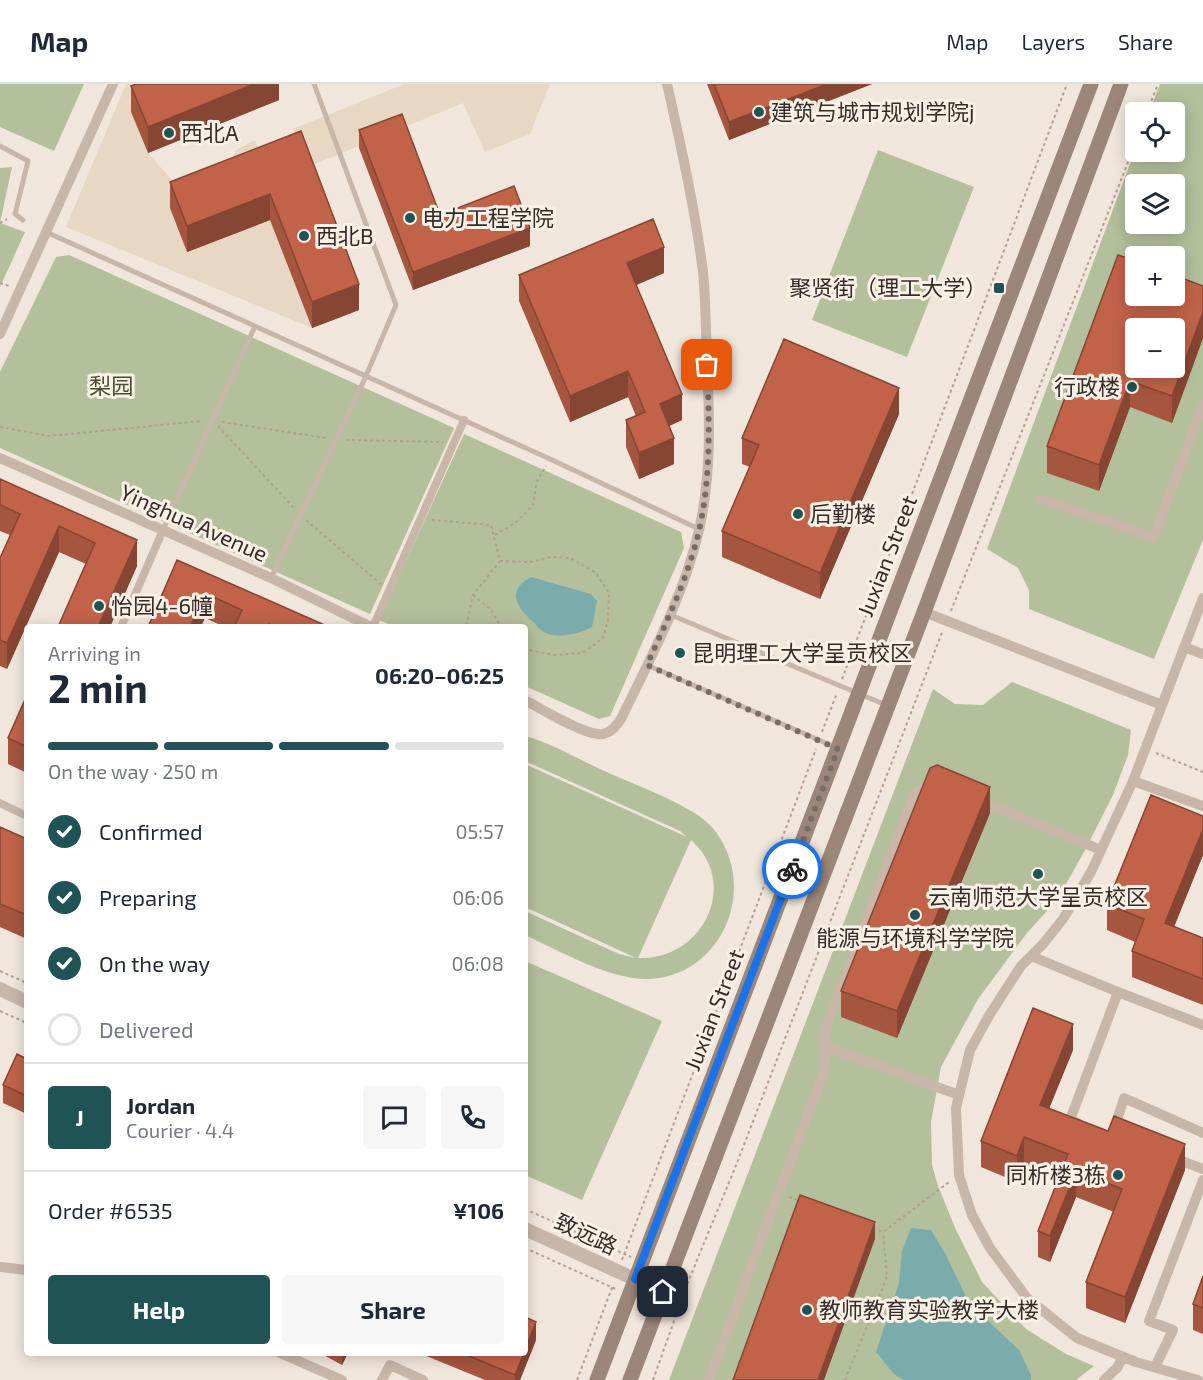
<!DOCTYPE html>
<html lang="en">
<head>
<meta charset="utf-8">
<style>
  :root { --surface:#fff; --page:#f6f6f7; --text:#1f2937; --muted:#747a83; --line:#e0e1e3; --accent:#1f5355 }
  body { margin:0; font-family:"Exo 2","Noto Sans SC",sans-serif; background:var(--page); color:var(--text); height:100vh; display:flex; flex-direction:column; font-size:22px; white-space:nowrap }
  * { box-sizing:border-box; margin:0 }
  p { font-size:20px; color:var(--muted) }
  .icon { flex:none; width:33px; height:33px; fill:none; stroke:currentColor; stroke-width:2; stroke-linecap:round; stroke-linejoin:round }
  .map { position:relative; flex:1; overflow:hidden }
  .drawer { position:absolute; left:24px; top:540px; width:504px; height:732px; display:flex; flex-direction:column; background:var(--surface); border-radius:6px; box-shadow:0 3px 15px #0003 }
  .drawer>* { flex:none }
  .tools { position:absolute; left:1125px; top:18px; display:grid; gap:12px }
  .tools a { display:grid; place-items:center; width:60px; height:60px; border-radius:6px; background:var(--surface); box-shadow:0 3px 15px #0003; font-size:30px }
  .pin { position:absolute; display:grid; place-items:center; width:51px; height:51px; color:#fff; margin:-26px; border-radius:12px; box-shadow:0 3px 9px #0006 }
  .courier { position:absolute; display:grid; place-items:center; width:60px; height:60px; margin:-30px; border:4px solid #1a73e8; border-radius:50%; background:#fff; color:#222; box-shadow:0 2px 8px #0007 }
  .overview em { font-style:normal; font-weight:700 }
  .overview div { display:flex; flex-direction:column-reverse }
  .overview { display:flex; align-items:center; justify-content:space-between; height:102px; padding:0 24px }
  h1 { font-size:39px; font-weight:700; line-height:45px }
  .bar { display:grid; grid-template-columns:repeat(4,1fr); gap:9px 6px; align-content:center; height:72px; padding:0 24px }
  .bar i { height:8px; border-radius:4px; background:var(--line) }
  .bar .on { background:var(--accent) }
  .bar p { grid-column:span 4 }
  .line { display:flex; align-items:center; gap:15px; padding:0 24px; border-top:2px solid var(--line) }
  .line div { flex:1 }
  .round { display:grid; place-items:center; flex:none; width:63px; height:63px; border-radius:6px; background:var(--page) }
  ol { padding:0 24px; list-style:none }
  li { display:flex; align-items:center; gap:18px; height:66px }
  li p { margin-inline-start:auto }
  li .icon { padding:6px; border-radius:50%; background:var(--accent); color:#fff; stroke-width:4 }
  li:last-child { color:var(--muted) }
  li i { width:33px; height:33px; border:3px solid var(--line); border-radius:50% }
  .action { display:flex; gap:12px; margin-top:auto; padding:12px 24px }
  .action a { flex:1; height:69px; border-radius:6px; background:var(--accent); color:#fff; font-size:24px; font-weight:700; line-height:69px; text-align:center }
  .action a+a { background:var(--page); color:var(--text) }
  header { display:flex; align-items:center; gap:36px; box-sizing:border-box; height:84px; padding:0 30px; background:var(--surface); border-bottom:2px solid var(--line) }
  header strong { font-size:28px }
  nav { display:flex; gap:33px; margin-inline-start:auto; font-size:21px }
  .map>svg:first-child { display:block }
  .green { fill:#b4bf9c; fill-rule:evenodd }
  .plaza { fill:#e8d7c3 }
  .water { fill:#7bacac }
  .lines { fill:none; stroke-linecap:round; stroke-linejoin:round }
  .path { stroke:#b4a092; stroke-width:2; stroke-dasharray:3 3; stroke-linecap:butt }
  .service { stroke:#c8b6a8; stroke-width:5 }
  .pedestrian { stroke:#c8b6a8; stroke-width:8 }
  .minor { stroke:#c8b6a8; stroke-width:10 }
  .tertiary { stroke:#c8b6a8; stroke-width:14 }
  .secondary { stroke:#9c8579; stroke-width:15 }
  .wall { fill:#a6553f }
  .shaded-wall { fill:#874533 }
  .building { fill:#c16349; stroke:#874533; stroke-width:1.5; fill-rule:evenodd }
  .done { stroke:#776d67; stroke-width:6; stroke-dasharray:0 10.8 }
  .route { stroke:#1a73e8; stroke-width:8 }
  .poi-dot { fill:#1f5355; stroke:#f9f0e7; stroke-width:2 }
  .labels { text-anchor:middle; stroke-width:6; stroke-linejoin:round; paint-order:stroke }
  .poi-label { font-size:22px; fill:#352c28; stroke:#f9f0e7; text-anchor:start }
  .park-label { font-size:22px; fill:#45522d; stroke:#f9f0e7 }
  .street-label { font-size:22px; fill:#352c28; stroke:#f9f0e7 }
</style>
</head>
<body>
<header>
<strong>Map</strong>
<nav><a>Map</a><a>Layers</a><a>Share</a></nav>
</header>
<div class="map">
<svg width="1203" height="1296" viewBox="0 0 1203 1296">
  <rect width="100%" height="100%" fill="#f1e6db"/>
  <!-- green -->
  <path class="green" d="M0,0H84L54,67L0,43Z
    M1160,0H1203V456L1154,575L1029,525V506L1018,484L987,465L1135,66L1136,68H1174V28H1149ZM1136,100H1174V140H1136ZM1136,172H1174V212H1136ZM1136,244H1174V284H1136Z
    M878,66L974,103L907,273L812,236Z
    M12,83L0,139L25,148L0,203V84Z
    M69,171L454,344L370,530L0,364V288L56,173Z
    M464,350L681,448L684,464L610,632L599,635L525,602V543H396L379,536Z
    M1012,598L1131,646L1128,671L1113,711L1084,768L1057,816L1027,849L978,915L941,983L931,1038L932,1081L938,1102L956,1146L982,1198L1026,1245L1066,1270L1094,1282L1076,1296H669L933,605L955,620L983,621Z
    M525,652C551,659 576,674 600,685C630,699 663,710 691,727C700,732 709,739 715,747C759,804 722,893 648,895C610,896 560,867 525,851V827L619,870L636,874L525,823V680L687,753L680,747L525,677ZM691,756C741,800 702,877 638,874Z
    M525,877L662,937L582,1116L525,1091Z"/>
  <!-- plaza -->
  <path class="plaza" d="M126,0H164L131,29L148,69L173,97L228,83L236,66L255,56L268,86L187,168L270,136L312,244L66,143Z
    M404,0H550L530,50L485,68L463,19L310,82L293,45Z"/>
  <!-- water -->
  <path class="water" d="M531,493L591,510L597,517L592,543C579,550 555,556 542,547C538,544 535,539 532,537C515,522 507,506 531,493Z
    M911,1144L931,1146L945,1169L969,1219L1019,1266L1031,1291V1296H904L894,1290L876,1268L899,1199L902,1167Z"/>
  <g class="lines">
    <!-- path -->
    <path class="path" d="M1147,28L1158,0
      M0,139L7,135
      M0,199L9,202
      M222,338L326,354
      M218,342L294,424
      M0,343L49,352L201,337
      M346,356L443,358
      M306,436L382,501
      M432,436L491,441L500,477L473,511L466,543
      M495,451L515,439L533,421L537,397L546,382
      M500,477L530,478L551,473L570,474L596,489L609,509L608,536L603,554L583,569L553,571L525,565
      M473,511L491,526L501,543
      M951,527L1136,58
      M842,595L1067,0
      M822,648L837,609
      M1156,669L1203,688
      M0,887L27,899
      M0,927L27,939
      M789,1113L800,1117
      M525,1125L631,1173
      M873,1144L883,1148L949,1098
      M525,1164L618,1206
      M622,1176L816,665
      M577,1296L613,1201
      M653,1296L688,1198L735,1084L943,546
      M845,1296L887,1193L883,1148"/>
    <!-- service -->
    <path class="service" d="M0,62L28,77L15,130L23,136
      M46,148L550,375L699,445
      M163,446L255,242
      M271,494L366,292L396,221L314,0
      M671,531L886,621
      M647,581L835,663"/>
    <!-- pedestrian -->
    <path class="pedestrian" d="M121,543L163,446
      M373,543L464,336
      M0,719L27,732"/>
    <!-- minor -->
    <path class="minor" d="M0,250L113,0
      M0,374L271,494L371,543
      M1041,415L1154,453L1203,320
      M924,528L1162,621
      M1184,563L1203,570
      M525,616C541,625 587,653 603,650C612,648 616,642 621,635C650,575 684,512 699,446C711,393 710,338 707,283C706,252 706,219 703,188C695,125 681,62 667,0
      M1133,697L1203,722
      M979,716L1101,766
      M1031,872L1118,908
      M824,962L959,1011
      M1078,1039L1070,1036L1118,908L1203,941
      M1114,1046L1124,1014L1203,1049
      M1174,1074L1203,1085
      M0,1183L27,1186
      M280,1269L342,1296
      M1155,1283L1173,1246L1149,1237L1203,1096
      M382,1296L390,1281L423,1296
      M709,1296L824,988L825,946L915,708L934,700
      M1104,1296L1117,1284L1123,1273
      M1198,1296L1136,1278L1077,1254L1027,1214L990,1164L972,1131L959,1091L956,1024L970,966L990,930L1021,882L1043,860L1063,835L1091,788L1133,697L1203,514"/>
    <!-- tertiary -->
    <path class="tertiary" d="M0,905L27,918
      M525,1145L663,1208"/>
    <!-- secondary -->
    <path class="secondary" d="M597,1296L1091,0
      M630,1296L924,528L1121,0"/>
  </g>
  <!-- wall -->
  <path class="wall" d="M279,0V16L148,69L131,28V2Z
    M707,0H872L729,56Z
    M359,46L440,131L530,162L413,206L359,64Z
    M301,47L359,226L312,244L270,136L187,168L170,124V98Z
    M664,189L636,201L682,336L669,342L674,380L639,395L626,363V336L636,332L628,313L570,338L519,217V191Z
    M1203,202V254L1172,339L1130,323L1099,407L1047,389V362Z
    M899,330L820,515L722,473V447L750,383L742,380V354Z
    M0,395L137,482L110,543H58L86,480L59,468L7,585L0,582V474L10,451L0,447Z
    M177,476L329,543H225L205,534Z
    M27,611V689L8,680V654Z
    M990,729L897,954L841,933V907Z
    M1203,732V771L1174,843L1203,854V921L1132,893V867L1135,858L1107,846V820Z
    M0,743L27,755V855L0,843Z
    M1073,966L1049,1024L1185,1086L1125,1239L1086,1224V1198L1114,1128L1076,1113L1050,1178L1038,1173V1147L1059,1093L1024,1080L1017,1098L981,1083V1057Z
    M27,975V1030L3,1019V1001Z
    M1203,1192V1250L1193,1246V1220Z
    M536,1256L520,1296H485L419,1269H525Z
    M320,1269H348L342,1281Z"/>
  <!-- shaded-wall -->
  <path class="shaded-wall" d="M254,0H279V16L148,69V43Z
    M827,0H872L729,56V38Z
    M270,110V136L187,168V142Z
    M530,144V162L413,206V188Z
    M664,163V189L627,205V179Z
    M359,200V226L312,244V218Z
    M1203,228V254L1172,339V312Z
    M628,287V313L570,338V312Z
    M1130,297V323L1099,407V381Z
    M899,304V330L820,515V489Z
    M682,310V336L660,346V320Z
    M674,354V380L639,395V369Z
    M59,442V468L7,585V559Z
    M137,456V482L110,543H98Z
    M205,509V534L201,543H190Z
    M990,703V729L897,954V927Z
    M1203,745V771L1165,865V839Z
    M1073,940V966L1040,1047V1021Z
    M1024,1053V1080L1017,1098V1072Z
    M1185,1060V1086L1125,1239V1213Z
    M1076,1087V1113L1050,1178V1152Z
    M875,1138V1155L824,1296H818Z
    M536,1238V1256L520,1296H515V1291L524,1269H525V1266Z
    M342,1269H348L342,1281Z"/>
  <!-- building -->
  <path class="building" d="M137,0H254L148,43L131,2Z
    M714,0H827L729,38Z
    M402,30L440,131L514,102L530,144L413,188L359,46Z
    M301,47L359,200L312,218L270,110L187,142L170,98Z
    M653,135L664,163L627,179L682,310L660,320L674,354L639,369L626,336L645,328L628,287L570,312L519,191Z
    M1118,171L1136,177V212H1174V191L1203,202V228L1172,312L1130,297L1099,381L1047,362ZM1136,244H1174V284H1136Z
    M784,255L899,304L820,489L722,447L759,361L742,354Z
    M0,395L137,456L98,543H58L95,459L59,442L7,559L0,556V474L20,430L0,421Z
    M177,476L329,543H275L269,540L267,543H234L242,526L205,509L190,543H148Z
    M27,611V663L8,654Z
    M937,681L990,703L897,927L841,907L930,684Z
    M1151,711L1203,732V745L1165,839L1203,854V895L1132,867L1144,835L1107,820Z
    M0,743L27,755V831L0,820Z
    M1033,924L1073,940L1040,1021L1108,1047L1114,1032L1185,1060L1125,1213L1086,1198L1122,1105L1076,1087L1050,1152L1038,1147L1068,1070L1024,1053L1017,1072L981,1057Z
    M17,970L27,975V1012L3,1001Z
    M800,1111L875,1138L818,1296H733Z
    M1203,1192V1224L1193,1220Z
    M525,1233L536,1238L525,1266Z
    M462,1269H524L515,1291Z"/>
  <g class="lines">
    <!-- done -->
    <path class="done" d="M707,281C710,349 712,419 688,484C677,517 661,549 647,581L838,665L792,785"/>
    <!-- route -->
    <path class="route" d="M663,1208L635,1195L792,785"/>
  </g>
  <!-- markers -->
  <g class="poi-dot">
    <circle cx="759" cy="28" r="6"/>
    <circle cx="169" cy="49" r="6"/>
    <circle cx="410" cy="134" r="6"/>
    <circle cx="304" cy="152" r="6"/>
    <rect x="993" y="198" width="12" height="12" rx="3"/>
    <circle cx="1132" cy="303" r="6"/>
    <circle cx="798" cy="430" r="6"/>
    <circle cx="99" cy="522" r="6"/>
    <circle cx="680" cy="569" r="6"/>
    <circle cx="1038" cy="790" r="6"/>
    <circle cx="915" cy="831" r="6"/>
    <circle cx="1118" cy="1091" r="6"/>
    <circle cx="807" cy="1226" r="6"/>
  </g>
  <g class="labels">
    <!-- poi labels -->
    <g class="poi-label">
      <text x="771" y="36">建筑与城市规划学院j</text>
      <text x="181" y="57">西北A</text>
      <text x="422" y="142">电力工程学院</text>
      <text x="316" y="160">西北B</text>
      <text x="987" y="212" text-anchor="end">聚贤街（理工大学）</text>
      <text x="1120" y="311" text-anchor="end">行政楼</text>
      <text x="810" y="438">后勤楼</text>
      <text x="111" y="530">怡园4-6幢</text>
      <text x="692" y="577">昆明理工大学呈贡校区</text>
      <text x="1038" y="821" text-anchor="middle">云南师范大学呈贡校区</text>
      <text x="915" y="862" text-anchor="middle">能源与环境科学学院</text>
      <text x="1106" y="1099" text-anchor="end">同析楼3栋</text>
      <text x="819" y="1234">教师教育实验教学大楼</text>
    </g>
    <!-- park labels -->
    <g class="park-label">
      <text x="111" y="310">梨园</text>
    </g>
    <!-- street labels -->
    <g class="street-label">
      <text transform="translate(194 439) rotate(24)" y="8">Yinghua Avenue</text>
      <text transform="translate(887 472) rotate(-69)" y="8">Juxian Street</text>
      <text transform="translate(714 926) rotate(-69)" y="8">Juxian Street</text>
      <text transform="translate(586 1150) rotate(25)" y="8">致远路</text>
    </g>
  </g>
</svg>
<div class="tools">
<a><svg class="icon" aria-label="locate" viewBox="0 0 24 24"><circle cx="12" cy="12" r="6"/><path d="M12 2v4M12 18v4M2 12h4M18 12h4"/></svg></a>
<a><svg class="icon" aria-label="layers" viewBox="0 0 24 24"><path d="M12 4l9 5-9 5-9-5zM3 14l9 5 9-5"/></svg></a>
<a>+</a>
<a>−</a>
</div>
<div class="pin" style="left:707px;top:281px;background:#ea580c"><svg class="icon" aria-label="bag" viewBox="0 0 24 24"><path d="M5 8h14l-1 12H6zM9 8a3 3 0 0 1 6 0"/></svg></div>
<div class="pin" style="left:663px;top:1208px;background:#1f2937"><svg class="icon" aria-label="home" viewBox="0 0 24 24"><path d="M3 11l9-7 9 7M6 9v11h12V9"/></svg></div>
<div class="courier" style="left:792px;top:785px"><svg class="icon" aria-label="bike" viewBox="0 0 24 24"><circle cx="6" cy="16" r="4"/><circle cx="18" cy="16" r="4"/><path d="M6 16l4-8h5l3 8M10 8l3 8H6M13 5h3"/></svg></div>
<section class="drawer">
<div class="overview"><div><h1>2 min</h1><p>Arriving in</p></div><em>06:20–06:25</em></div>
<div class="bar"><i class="on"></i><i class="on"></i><i class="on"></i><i></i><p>On the way · 250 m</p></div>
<ol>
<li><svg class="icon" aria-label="check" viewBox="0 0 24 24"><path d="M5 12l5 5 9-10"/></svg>Confirmed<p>05:57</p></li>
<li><svg class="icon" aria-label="check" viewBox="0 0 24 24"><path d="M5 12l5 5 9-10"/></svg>Preparing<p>06:06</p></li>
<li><svg class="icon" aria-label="check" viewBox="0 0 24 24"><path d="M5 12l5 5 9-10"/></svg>On the way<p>06:08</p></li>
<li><i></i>Delivered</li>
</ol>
<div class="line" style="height:108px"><b class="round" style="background:var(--accent);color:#fff">J</b><div><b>Jordan</b><p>Courier · 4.4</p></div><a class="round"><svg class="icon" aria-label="chat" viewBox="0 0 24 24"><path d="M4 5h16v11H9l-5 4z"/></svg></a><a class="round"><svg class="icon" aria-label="phone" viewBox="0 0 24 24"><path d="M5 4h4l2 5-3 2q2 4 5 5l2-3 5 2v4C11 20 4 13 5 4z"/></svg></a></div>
<div class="line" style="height:78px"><div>Order #6535</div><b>¥106</b></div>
<div class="action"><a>Help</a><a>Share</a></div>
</section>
</div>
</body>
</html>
